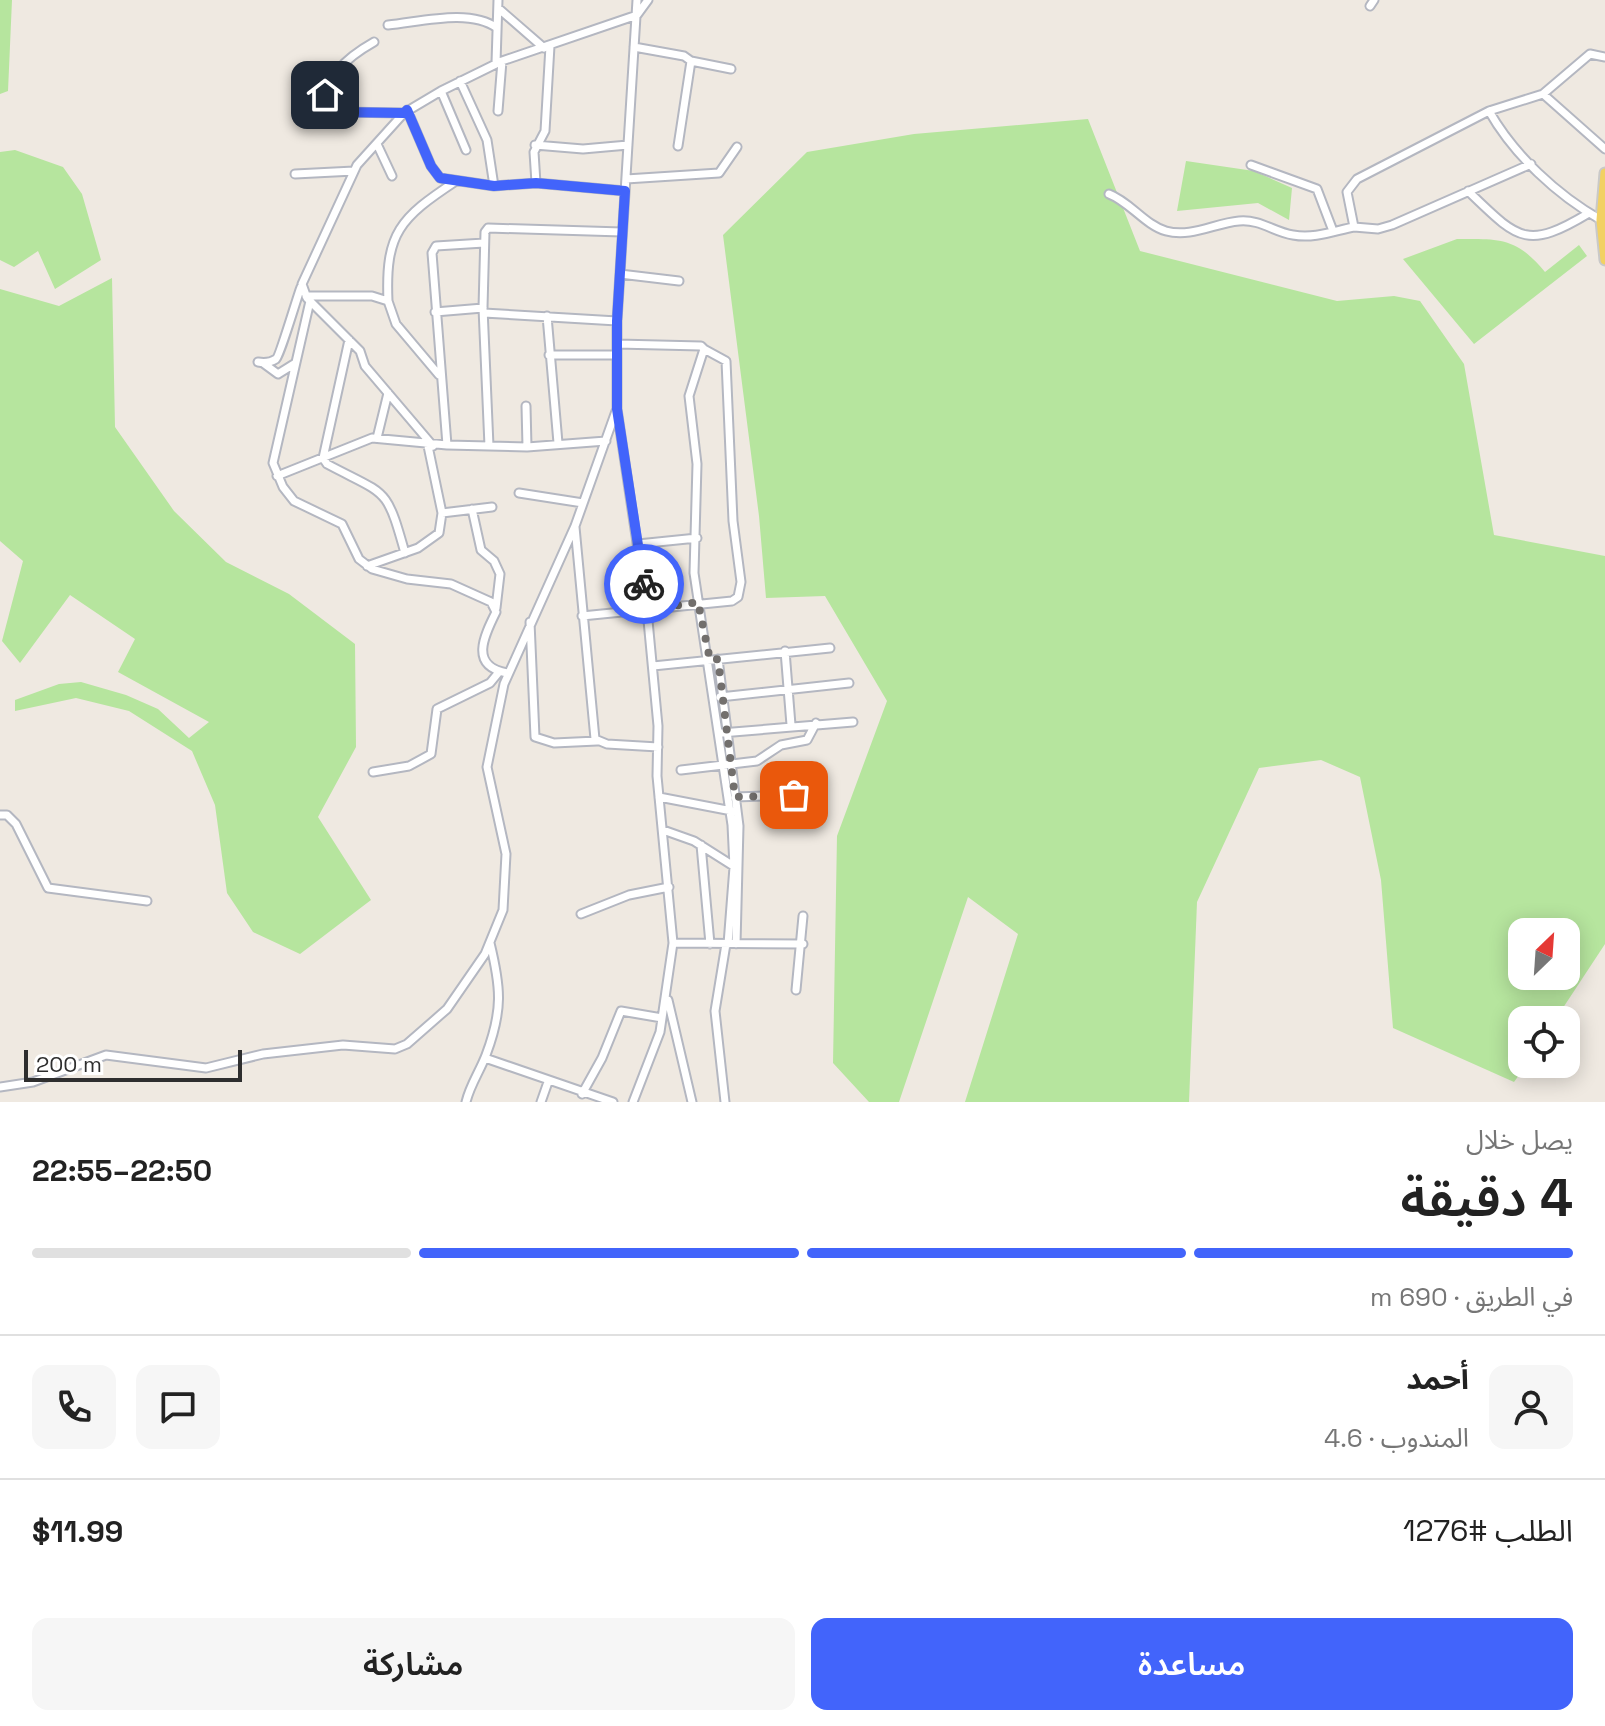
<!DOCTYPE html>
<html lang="ar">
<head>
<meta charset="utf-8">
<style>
  :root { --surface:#fff; --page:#f6f6f6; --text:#222; --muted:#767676; --line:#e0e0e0; --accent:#4264fb }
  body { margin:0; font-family:"Space Grotesk","Noto Sans Arabic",sans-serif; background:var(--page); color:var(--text); direction:rtl; height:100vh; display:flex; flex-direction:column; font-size:30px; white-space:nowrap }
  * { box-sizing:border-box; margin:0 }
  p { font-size:26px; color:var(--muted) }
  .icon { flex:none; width:44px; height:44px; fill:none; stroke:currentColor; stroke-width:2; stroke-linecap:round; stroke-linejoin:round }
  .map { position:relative; height:1102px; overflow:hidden; direction:ltr }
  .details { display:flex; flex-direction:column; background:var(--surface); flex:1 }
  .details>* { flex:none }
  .needle { width:52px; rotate:25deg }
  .buttons { position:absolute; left:1508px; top:918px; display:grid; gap:16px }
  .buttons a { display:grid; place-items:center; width:72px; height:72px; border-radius:16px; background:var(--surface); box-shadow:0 4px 20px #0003; font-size:40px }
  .scale { position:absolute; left:24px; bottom:20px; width:218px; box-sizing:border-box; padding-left:8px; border:4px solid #2e2e2e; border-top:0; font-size:22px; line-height:28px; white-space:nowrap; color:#2e2e2e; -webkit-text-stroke:6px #fff; paint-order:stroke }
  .pin { position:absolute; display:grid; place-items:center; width:68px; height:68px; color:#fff; margin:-34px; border-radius:16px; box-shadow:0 4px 12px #0006 }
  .courier { position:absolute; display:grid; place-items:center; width:80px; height:80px; margin:-40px; border:6px solid #4264fb; border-radius:50%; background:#fff; color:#222; box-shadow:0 2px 10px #0007 }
  .overview em { font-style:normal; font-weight:600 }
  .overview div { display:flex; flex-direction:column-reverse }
  .overview { display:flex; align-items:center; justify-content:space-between; height:136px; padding:0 32px }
  h1 { font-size:52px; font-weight:600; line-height:60px }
  .bar { display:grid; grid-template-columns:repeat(4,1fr); gap:12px 8px; align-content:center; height:96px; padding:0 32px }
  .bar i { height:10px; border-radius:6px; background:var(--line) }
  .bar .on { background:var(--accent) }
  .bar p { grid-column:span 4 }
  .line { display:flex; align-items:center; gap:20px; padding:0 32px; border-top:2px solid var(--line) }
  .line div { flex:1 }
  .round { display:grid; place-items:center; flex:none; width:84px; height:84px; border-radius:16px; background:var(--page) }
  .action { display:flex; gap:16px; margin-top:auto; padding:16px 32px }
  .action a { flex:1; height:92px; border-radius:16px; background:var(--accent); color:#fff; font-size:32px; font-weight:600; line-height:92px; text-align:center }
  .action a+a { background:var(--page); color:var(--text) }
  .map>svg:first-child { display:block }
  .green { fill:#b6e59e; fill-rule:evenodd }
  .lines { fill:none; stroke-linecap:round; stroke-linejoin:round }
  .minor-casing { stroke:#b4b7c1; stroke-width:11 }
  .major-casing { stroke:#c9c9c9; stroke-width:13 }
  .minor { stroke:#fff; stroke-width:7 }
  .major { stroke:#f2d163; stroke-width:9 }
  .done { stroke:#726f6d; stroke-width:8; stroke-dasharray:0 14.4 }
  .route { stroke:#4264fb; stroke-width:10 }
</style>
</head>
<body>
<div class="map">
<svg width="1605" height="1102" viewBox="0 0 1605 1102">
  <rect width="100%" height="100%" fill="#efe9e1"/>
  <!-- green -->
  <path class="green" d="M0,0H12L8,91L0,94Z
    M1088,119L1140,251L1337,301L1394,296L1420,301L1464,364L1494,535L1605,556V944L1555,1020H1522V1064H1527L1514,1082L1393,1028L1381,880L1360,777L1321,760L1259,768L1197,902L1189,1102H965L1018,934L968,897L899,1102H869L833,1063L837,836L887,701L825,596L766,598L759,516L723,235L807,152L914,134ZM1522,932H1566V976H1522Z
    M15,150L63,167L82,194L101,260L55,289L38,251L14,267L0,260V152Z
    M1186,161L1254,171L1292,188L1289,220L1258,203L1177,211Z
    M1457,239C1500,239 1516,237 1545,272L1579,245L1587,256L1474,344L1403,259Z
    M112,278L115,427L174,511L226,562L289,594L355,644L356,747L318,817L371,900L300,954L253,932L227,893L215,805L192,751L129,711L76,698L15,711V700L59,684L81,682L126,695L158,709L189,738L209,722L118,672L135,639L70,595L20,663L2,641L23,561L0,541V289L59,306Z"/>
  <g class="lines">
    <!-- minor casing -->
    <g class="minor-casing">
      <path id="minor" d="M1370,6L1374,0
        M498,8L544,48
        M388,25C420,22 470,8 497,28
        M374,42C351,55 322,77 327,106L339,112L404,113
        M634,47L684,56L691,61L678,146
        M691,61L731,69
        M496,63L498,0
        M460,81L487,140L494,186
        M441,91L466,150
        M1543,94L1590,54L1605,57
        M407,110L431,166L440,178L494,186L536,183L625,191
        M498,111L502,61
        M1489,111C1514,155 1557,195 1601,220
        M377,144L392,176
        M535,145L583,149L628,145
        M1531,164L1392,225L1378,229L1354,227L1347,192L1357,179L1489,111L1543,94L1605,149
        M1251,165L1317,189L1333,231
        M295,174L354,171
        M626,179L719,173L737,147
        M536,183L534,152L545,131L550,46
        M1468,191C1518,239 1526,251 1589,213
        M1109,194C1130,202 1145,225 1166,231C1191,238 1215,223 1239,221C1260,219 1274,232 1293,235C1314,239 1334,231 1354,227
        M484,243L436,246L432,253L447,445L527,447L606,441
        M620,274L679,281
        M306,296H372L388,301L396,324L439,375
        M310,301L273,463L283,487L294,501L342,524L359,559L372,569L407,579L451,584L491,602L496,612C484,636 469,666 507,673
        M388,301C385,233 400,218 456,181
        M435,312L483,308
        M484,313L617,321
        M547,316L558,443
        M349,340L323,458L327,464C387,496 386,485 405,553
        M617,344L701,346L704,349L689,396L697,464L694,573L732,825L734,867L728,944
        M549,355H617
        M258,362C264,363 270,363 276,359C280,356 297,297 301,287
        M263,363L278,374L294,364
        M526,406L527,447
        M377,438L388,393
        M433,446L365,366L360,351L307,298L302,284L357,165L404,113L441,91L502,61L637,15L648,0
        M489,446L483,308L485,232L488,228L622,232
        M277,476L372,438L447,445
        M519,493L583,503
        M472,509L481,550L494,561L500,574L496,608
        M442,513L492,507
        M575,527L595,739L607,744L658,747
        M638,544L697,538
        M367,566L418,548L439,533L442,513L428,446
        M582,616L732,601L738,597L741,582L733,521L726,361L704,349
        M530,622L535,737L554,743L597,741
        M785,651L791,725
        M718,659L739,826L736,944
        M653,666L830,648
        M720,697L849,683
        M721,733L853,722
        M681,770L757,761L781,745L807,740L816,723
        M373,772L409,766L431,754L437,709L490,683L499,672
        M659,797L732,811
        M735,797L790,795L822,806
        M0,815H7L16,824L48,888L147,901
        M663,830L694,841L735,867
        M701,845L710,944
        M581,914L629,895L669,887
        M673,943L803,944
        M796,990L803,916
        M668,1000L692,1102
        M485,1058L613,1102
        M0,1087L33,1082L106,1055L206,1068L263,1054L343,1045L395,1049L407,1044L447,1009L485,954L503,910L506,854L487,767L504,684L575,526L616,411
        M582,1094L602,1058L621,1011L662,1018
        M466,1102C470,1085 480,1071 486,1055C503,1010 501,988 490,943
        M541,1102L548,1082
        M633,1102L660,1032L673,943L657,776L658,726L647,610L617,409V321L637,0
        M725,1102L715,1011L726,944"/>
    </g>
    <!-- major casing -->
    <g class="major-casing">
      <path id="major" d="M1605,173L1601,220L1605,260"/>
    </g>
    <!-- minor -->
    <use href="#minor" class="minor"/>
    <!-- major -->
    <use href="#major" class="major"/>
  </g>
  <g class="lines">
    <!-- done -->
    <path class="done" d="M644,584L647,610L698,602L710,660L718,659L735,797L794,795"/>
    <!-- route -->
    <path class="route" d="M325,95L327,106L339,112L404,113L407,110L431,166L440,178L494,186L536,183L625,191L617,321V409L644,584"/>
  </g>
</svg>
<div class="buttons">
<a><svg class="needle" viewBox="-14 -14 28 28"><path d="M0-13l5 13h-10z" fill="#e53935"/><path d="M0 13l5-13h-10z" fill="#767676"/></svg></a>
<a><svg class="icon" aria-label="locate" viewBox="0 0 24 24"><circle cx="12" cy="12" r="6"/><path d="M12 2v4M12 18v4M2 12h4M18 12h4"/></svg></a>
</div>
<div class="scale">200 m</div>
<div class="pin" style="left:794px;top:795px;background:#ea580c"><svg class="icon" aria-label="bag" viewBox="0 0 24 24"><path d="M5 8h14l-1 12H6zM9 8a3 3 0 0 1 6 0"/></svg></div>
<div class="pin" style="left:325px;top:95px;background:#1f2937"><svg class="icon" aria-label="home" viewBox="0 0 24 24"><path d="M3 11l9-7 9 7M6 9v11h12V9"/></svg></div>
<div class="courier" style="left:644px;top:584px"><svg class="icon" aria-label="bike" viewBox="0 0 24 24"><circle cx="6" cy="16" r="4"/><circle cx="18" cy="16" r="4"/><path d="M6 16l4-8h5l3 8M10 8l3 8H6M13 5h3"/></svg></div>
</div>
<section class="details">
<div class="overview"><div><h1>4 دقيقة</h1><p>يصل خلال</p></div><em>22:50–22:55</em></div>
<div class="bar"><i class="on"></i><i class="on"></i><i class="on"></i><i></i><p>في الطريق · 690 m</p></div>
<div class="line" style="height:144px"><a class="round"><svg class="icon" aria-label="person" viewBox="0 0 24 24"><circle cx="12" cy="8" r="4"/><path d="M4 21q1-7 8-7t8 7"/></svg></a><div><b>أحمد</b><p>المندوب · 4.6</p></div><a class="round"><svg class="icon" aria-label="chat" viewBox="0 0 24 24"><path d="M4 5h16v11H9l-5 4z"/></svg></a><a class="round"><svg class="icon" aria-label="phone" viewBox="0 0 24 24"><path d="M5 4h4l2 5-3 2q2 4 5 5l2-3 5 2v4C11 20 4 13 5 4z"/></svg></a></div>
<div class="line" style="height:104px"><div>الطلب #1276</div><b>$11.99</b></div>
<div class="action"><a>مساعدة</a><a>مشاركة</a></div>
</section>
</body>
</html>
